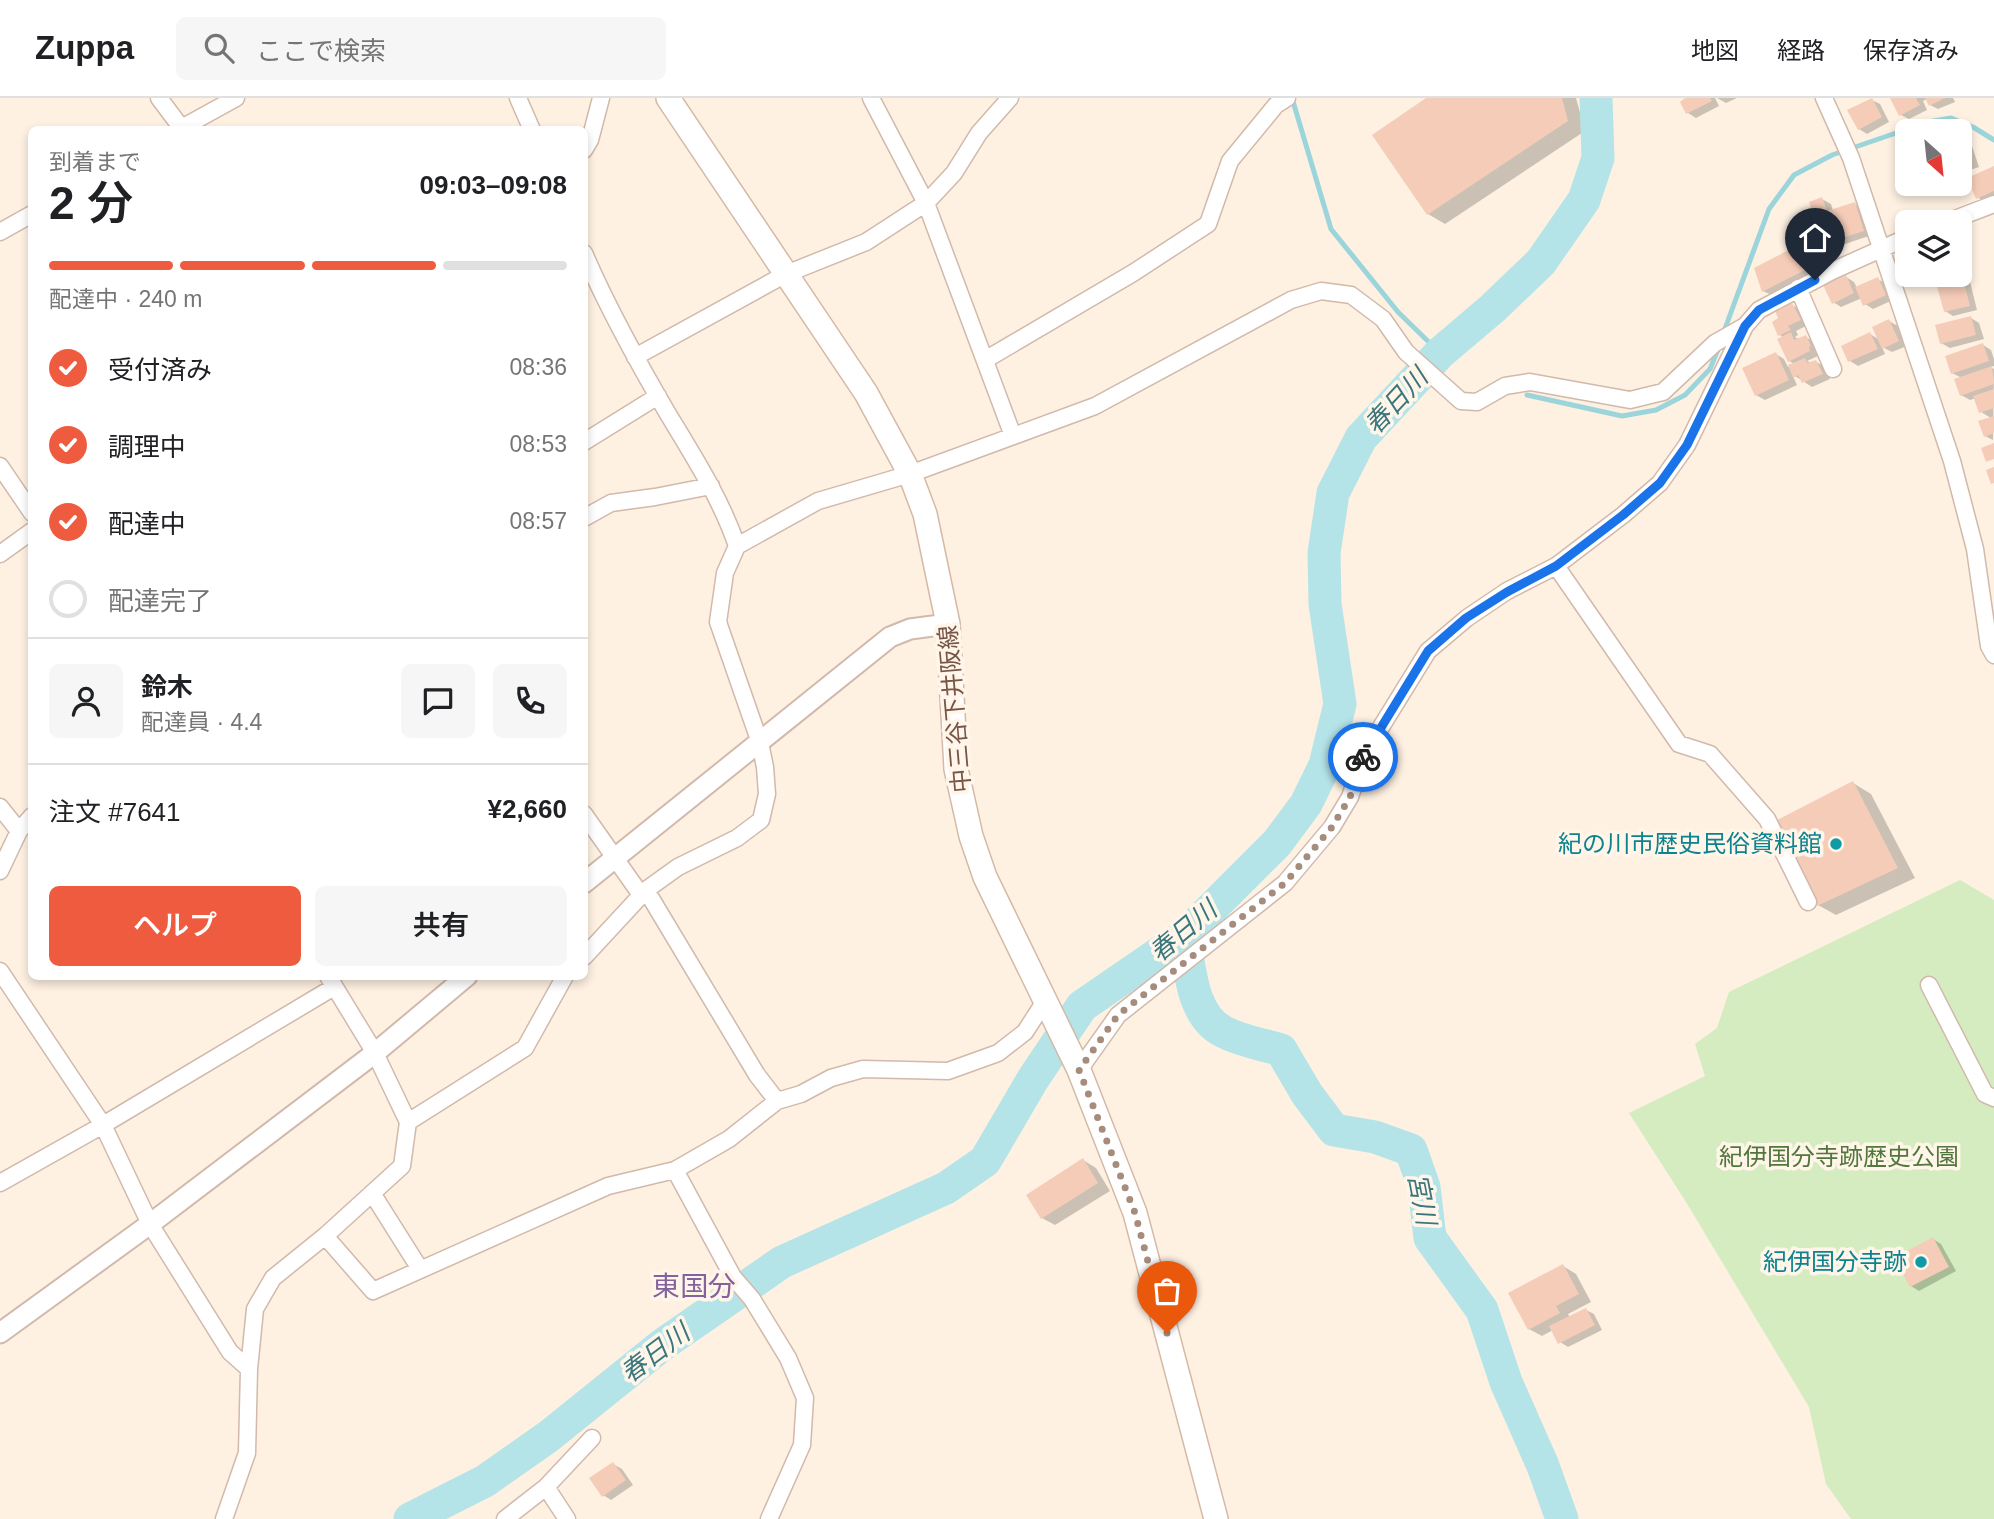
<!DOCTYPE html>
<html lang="ja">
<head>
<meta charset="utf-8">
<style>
  :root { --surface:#fff; --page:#f6f6f6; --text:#202124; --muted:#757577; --line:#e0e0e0; --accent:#ef5b3f }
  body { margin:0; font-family:Arial,"Noto Sans JP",sans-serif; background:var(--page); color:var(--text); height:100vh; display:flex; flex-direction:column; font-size:26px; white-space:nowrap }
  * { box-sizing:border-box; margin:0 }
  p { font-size:23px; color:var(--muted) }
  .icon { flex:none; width:38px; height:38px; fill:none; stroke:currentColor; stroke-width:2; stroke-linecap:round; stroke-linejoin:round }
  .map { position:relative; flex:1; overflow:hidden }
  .drawer { position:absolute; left:28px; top:28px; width:560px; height:854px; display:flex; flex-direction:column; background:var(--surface); border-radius:10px; box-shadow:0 4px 10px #0003 }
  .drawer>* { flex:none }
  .needle { width:46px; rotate:153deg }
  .controls { position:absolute; left:1895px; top:21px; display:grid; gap:14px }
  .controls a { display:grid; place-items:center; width:77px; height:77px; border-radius:10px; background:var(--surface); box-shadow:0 4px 10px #0003; font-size:35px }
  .pin { position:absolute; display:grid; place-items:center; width:60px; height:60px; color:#fff; margin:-72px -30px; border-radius:50% 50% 50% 0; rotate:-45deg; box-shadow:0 0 7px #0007 }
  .pin .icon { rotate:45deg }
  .courier { position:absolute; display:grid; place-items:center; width:70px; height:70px; margin:-35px; border:5px solid #1a73e8; border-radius:50%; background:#fff; color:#222; box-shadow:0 2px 9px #0007 }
  .head em { font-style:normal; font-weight:600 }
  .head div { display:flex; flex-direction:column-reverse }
  .head { display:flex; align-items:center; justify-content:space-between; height:119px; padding:0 21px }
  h1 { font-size:46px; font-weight:600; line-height:52px }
  .bar { display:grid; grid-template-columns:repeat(4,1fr); gap:10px 7px; align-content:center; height:84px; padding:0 21px }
  .bar i { height:9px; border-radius:5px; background:var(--line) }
  .bar .selected { background:var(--accent) }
  .bar p { grid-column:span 4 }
  .line { display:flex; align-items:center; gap:18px; padding:0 21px; border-top:2px solid var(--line) }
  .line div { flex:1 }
  .round { display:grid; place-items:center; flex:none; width:74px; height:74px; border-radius:10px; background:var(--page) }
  ol { padding:0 21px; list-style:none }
  li { display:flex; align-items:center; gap:21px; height:77px }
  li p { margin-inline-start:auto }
  li .icon { padding:7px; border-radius:50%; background:var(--accent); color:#fff; stroke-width:4 }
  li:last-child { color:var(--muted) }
  li i { width:38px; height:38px; border:4px solid var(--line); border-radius:50% }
  .cta { display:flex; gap:14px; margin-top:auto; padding:14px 21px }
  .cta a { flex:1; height:80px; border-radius:10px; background:var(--accent); color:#fff; font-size:28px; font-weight:600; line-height:80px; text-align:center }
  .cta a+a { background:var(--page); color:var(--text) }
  header { display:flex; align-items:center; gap:42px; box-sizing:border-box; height:98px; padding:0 35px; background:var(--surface); border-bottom:2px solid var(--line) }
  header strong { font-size:33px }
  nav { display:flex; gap:38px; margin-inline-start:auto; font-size:24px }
  .search { width:490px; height:63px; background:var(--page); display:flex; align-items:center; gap:18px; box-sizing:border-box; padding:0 24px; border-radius:10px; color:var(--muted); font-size:26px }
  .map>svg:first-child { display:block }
  .green { fill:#d4ecbf }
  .shadow { fill:#0003 }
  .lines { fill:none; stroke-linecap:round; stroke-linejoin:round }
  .stream { stroke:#9bd5db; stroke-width:5 }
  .river { stroke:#b5e4e8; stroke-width:33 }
  .building { fill:#f5ccb8 }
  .minor-casing { stroke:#d1b9ab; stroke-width:19 }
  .tertiary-casing { stroke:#d1b9ab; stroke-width:23 }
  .secondary-casing { stroke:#d5b9a7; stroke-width:26 }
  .minor { stroke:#fff; stroke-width:16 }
  .tertiary { stroke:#fff; stroke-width:19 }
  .secondary { stroke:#fff; stroke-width:23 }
  .done { stroke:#a68c7d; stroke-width:7; stroke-dasharray:0 12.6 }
  .route { stroke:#1a73e8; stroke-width:9 }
  .culture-dot { fill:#0f9aa8; stroke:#fff5e9; stroke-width:2.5 }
  .labels { text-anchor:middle; stroke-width:7; stroke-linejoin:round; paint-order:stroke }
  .street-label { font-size:24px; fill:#775547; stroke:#fff5e9 }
  .culture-label { font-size:24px; fill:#0d838f; stroke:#fff5e9; text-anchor:end }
  .park-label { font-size:24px; fill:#51773c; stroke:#fff5e9 }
  .water-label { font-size:26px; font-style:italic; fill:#3a767d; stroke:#fff5e9 }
  .quarter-label { font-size:28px; fill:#84629b; stroke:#fff5e9 }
</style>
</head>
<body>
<header>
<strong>Zuppa</strong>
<div class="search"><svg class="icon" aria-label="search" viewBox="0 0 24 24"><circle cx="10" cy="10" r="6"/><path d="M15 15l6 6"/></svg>ここで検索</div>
<nav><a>地図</a><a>経路</a><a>保存済み</a></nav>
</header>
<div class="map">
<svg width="1994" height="1421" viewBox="0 0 1994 1421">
  <rect width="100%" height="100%" fill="#fef1e2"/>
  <!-- green -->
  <path class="green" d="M1960,782L1994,802V1421H1851L1826,1386L1809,1309L1686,1104L1629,1015L1705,978L1695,946L1717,930L1729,894Z"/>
  <!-- shadow -->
  <path class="shadow" d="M1429,0H1576L1585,33L1445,126L1428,116Z
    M1687,0H1715L1719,8L1696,20L1688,15Z
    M1717,0H1737L1726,5Z
    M1892,0H1953L1955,4L1938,11L1930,7L1927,1L1923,3L1927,12L1909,21L1901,17Z
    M1872,2L1880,6L1889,24L1867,36L1859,31Z
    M1960,34L1969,39L1979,69L1970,72L1962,67Z
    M1994,70V100L1986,104L1977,99Z
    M1822,101L1831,106L1833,113L1855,106L1863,111L1872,137L1833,150L1824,145Z
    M1798,149L1806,153L1816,174L1772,197L1763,193Z
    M1960,160L1965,163L1977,212L1953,218L1945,213L1936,177H1960Z
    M1846,179L1854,184L1857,190L1878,181L1886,186L1893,202L1873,211L1865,206L1862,200L1841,209L1833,204Z
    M1792,207L1801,212L1808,227L1796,233L1798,237L1795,239L1800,242L1806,239L1814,244L1819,253L1816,254L1818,258L1807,263L1812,265L1816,264L1824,268L1830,281L1812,289L1792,276L1797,287L1765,302L1756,297L1776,256L1784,261L1788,269L1795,266L1789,263L1784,240L1780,237Z
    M1971,220L1979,225L1984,241L1950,250L1941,245Z
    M1889,223L1898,228L1907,248L1892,254L1882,249L1885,256L1858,268L1850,263L1870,236L1880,242Z
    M1983,247L1991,252L1994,261V268L1990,269L1994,271L1993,342L1985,338L1991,320L1981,314L1976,300L1970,302L1961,297L1962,280L1952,275Z
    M1853,685L1871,696L1915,780L1836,817L1818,807Z
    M1083,1062L1096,1070L1110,1093L1055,1127L1042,1120Z
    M1933,1141L1941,1146L1956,1173L1919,1193L1911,1188Z
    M1563,1168L1576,1176L1591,1204L1568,1216L1570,1220L1586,1212L1594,1216L1602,1232L1568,1249L1560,1244L1553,1232L1542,1238L1529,1231Z
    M613,1366L622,1371L633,1387L611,1402L603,1397Z"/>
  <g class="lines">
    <!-- stream -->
    <path class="stream" d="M1292,0L1331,131L1398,214L1440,255
      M1723,236L1769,111L1794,77L1832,57L1928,24L1951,20L1973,29L1994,42
      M1527,297L1622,318L1656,312L1685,297L1710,271L1719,249"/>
    <!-- river -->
    <path class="river" d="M1184,838C1190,869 1191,918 1224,934C1241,943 1262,946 1281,952L1307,996L1334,1032L1375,1039L1411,1052L1424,1089L1430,1140L1482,1212L1506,1284L1543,1368L1562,1421
      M410,1421L485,1383L549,1338L662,1247L782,1164L946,1090L985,1063L1033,981L1082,908L1184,838L1277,745L1306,706L1325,667L1340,606L1325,506L1324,455L1333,395L1361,340L1440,255L1493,210L1541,164L1584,102L1598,60L1596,0"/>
  </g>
  <!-- building -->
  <path class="building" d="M1426,0H1562L1568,23L1427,117L1372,37Z
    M1685,0H1710L1712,3L1686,16L1680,4Z
    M1872,0L1882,19L1858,32L1847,12Z
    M1890,0H1916L1920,7L1899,18Z
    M1925,0H1945L1929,8Z
    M1960,31L1972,64L1960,68Z
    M1994,68V93L1976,101L1967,80Z
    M1822,99L1827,113L1855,104L1864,133L1823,146L1809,104Z
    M1798,147L1809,170L1762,194L1754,170Z
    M1846,177L1854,195L1832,206L1823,187Z
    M1934,177H1962L1970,208L1944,214Z
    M1878,179L1886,197L1863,208L1855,189Z
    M1792,205L1801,222L1788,228L1791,232L1778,238L1772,224L1778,220L1775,213Z
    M1971,218L1976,237L1940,246L1935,227Z
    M1889,221L1899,243L1882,251L1872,229Z
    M1791,234L1794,242L1806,237L1811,248L1809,249L1810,253L1788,264L1777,241Z
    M1870,234L1878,251L1848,264L1841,248Z
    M1983,245L1989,263L1951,276L1945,258Z
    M1776,254L1789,282L1755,298L1742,270Z
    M1805,260L1807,265L1816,262L1823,276L1802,285L1798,277L1793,280L1788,267Z
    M1992,268L1994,286L1960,298L1954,281Z
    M1994,291V310L1979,315L1973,298Z
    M1994,318V335L1984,339L1978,323Z
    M1994,345V361L1986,364L1981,350Z
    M1994,369V385L1991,386L1986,372Z
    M1853,683L1898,770L1817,808L1775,723Z
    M1083,1060L1098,1085L1041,1121L1026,1097Z
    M1933,1139L1949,1169L1910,1189L1894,1160Z
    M1563,1166L1579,1196L1556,1208L1560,1215L1528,1232L1508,1195Z
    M1586,1210L1595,1227L1558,1246L1549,1228Z
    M613,1364L626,1382L602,1399L589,1380Z"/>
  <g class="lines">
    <!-- minor casing -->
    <g class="minor-casing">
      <path id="minor" d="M159,0L183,32
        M518,0L532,32
        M871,0L926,105L1013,338
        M1824,0L1851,60L1952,363L1975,451L1989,548L1994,557
        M178,32L236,0
        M584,52L590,42L601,0
        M1947,124L1994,106
        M0,134L32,116
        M584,155C608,211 637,263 668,316C694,359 721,401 737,448
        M1798,190L1833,271
        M635,259L786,176L866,144L926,105L954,75L979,35L1010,0
        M985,262L1133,175L1208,126L1230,63L1276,7L1287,0
        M584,344L658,298
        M0,368L32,415
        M584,420L611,405L655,399L711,388
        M0,456L32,433
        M1556,468L1679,646L1710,656L1767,721L1808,804
        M0,709L19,733
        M584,716L641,797
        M0,773L19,733L32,718
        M646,792L757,977L777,1003
        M584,859L646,792L678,769L737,740L761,722L767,696L765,669L760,645L718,524L725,475L737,448L818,403L910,376L1095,308L1291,202L1321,193L1351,197L1383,221L1406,254L1461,303L1477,304L1505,288L1530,284L1630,302L1663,294L1715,245L1745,228L1759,212L1832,173L1908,139
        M0,873L103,1027L150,1126L230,1254L249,1271
        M1929,887L1985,996L1994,1000
        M1079,972L1118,917L1285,785L1332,729L1350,699L1365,655L1428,553L1467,520L1507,493L1556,468L1623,417L1660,385L1687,347L1745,228
        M408,1024L525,950L565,878
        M675,1072L733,1179L752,1201L788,1260L805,1300L802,1347L769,1421
        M0,1085L103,1027L334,889
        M372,1095L420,1171
        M325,1138L373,1193L608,1088L675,1072L729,1041L777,1003L801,996L831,980L863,971L948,973L998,955L1025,934L1045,903
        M546,1389L567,1421
        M224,1421L247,1355L249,1271L255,1211L273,1180L325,1138L402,1068L408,1024L375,955L328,878
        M505,1421L546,1389L592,1340"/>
    </g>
    <!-- tertiary casing -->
    <g class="tertiary-casing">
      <path id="tertiary" d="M584,785L890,539L910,531L948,526
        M0,1235L150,1126L375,955L467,878"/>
    </g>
    <!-- secondary casing -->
    <g class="secondary-casing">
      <path id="secondary" d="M668,0L866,295L910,376L925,416L948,526L956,671L971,738L985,779L1079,972L1135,1115L1216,1421"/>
    </g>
    <!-- minor -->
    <use href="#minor" class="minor"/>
    <!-- tertiary -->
    <use href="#tertiary" class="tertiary"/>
    <!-- secondary -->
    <use href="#secondary" class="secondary"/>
  </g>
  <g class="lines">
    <!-- done -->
    <path class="done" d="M1167,1235L1135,1115L1079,972L1118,917L1285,785L1332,729L1350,699L1363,659"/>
    <!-- route -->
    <path class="route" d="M1363,659L1428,553L1466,520L1507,494L1556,468L1623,417L1660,385L1687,347L1745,228L1759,212L1815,182"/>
  </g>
  <!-- markers -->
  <g class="culture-dot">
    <circle cx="1836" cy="746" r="7"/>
    <circle cx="1921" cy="1164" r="7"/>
  </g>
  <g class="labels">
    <!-- street labels -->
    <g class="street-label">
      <text transform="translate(955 611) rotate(-95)" y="8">中三谷下井阪線</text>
    </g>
    <!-- culture labels -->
    <g class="culture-label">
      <text x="1822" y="754">紀の川市歴史民俗資料館</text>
      <text x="1907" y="1172">紀伊国分寺跡</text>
    </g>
    <!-- park labels -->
    <g class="park-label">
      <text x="1839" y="1067">紀伊国分寺跡歴史公園</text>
    </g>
    <!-- water labels -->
    <g class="water-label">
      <text transform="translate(1396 303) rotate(-47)" y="9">春日川</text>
      <text transform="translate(1183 833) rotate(-40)" y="9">春日川</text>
      <text transform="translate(1422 1101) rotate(79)" y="9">宮川</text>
      <text transform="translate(655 1255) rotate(-37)" y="9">春日川</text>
    </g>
    <!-- quarter labels -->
    <g class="quarter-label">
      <text x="694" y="1198">東国分</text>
    </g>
  </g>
</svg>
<div class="controls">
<a><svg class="needle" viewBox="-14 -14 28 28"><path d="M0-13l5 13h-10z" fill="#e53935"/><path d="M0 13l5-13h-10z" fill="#757577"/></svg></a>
<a><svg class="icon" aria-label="layers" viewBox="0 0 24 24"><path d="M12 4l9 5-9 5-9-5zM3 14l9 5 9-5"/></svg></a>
</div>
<div class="pin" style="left:1167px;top:1235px;background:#ea580c"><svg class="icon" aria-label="bag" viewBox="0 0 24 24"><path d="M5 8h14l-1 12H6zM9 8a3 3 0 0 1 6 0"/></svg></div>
<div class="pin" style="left:1815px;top:182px;background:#1f2937"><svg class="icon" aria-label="home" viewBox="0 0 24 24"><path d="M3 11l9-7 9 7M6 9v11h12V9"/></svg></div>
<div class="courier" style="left:1363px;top:659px"><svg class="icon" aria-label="bike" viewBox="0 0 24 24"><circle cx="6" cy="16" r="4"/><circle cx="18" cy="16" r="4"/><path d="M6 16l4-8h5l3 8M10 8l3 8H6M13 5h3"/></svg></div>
<section class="drawer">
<div class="head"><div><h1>2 分</h1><p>到着まで</p></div><em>09:03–09:08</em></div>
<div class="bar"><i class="selected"></i><i class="selected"></i><i class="selected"></i><i></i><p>配達中 · 240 m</p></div>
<ol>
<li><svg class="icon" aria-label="check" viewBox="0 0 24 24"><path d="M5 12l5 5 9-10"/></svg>受付済み<p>08:36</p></li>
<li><svg class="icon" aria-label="check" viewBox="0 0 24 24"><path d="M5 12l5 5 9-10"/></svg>調理中<p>08:53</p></li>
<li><svg class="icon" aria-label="check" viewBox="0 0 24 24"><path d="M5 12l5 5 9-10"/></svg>配達中<p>08:57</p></li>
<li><i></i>配達完了</li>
</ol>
<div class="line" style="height:126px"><a class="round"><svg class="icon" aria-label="person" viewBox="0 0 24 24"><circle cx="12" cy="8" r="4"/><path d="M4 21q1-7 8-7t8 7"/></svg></a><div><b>鈴木</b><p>配達員 · 4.4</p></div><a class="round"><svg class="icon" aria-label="chat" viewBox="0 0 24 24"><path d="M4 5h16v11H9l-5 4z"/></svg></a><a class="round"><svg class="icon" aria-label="phone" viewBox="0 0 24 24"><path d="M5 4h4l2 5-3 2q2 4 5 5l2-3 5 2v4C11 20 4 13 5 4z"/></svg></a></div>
<div class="line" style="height:91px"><div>注文 #7641</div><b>¥2,660</b></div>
<div class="cta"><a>ヘルプ</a><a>共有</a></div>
</section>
</div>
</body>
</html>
